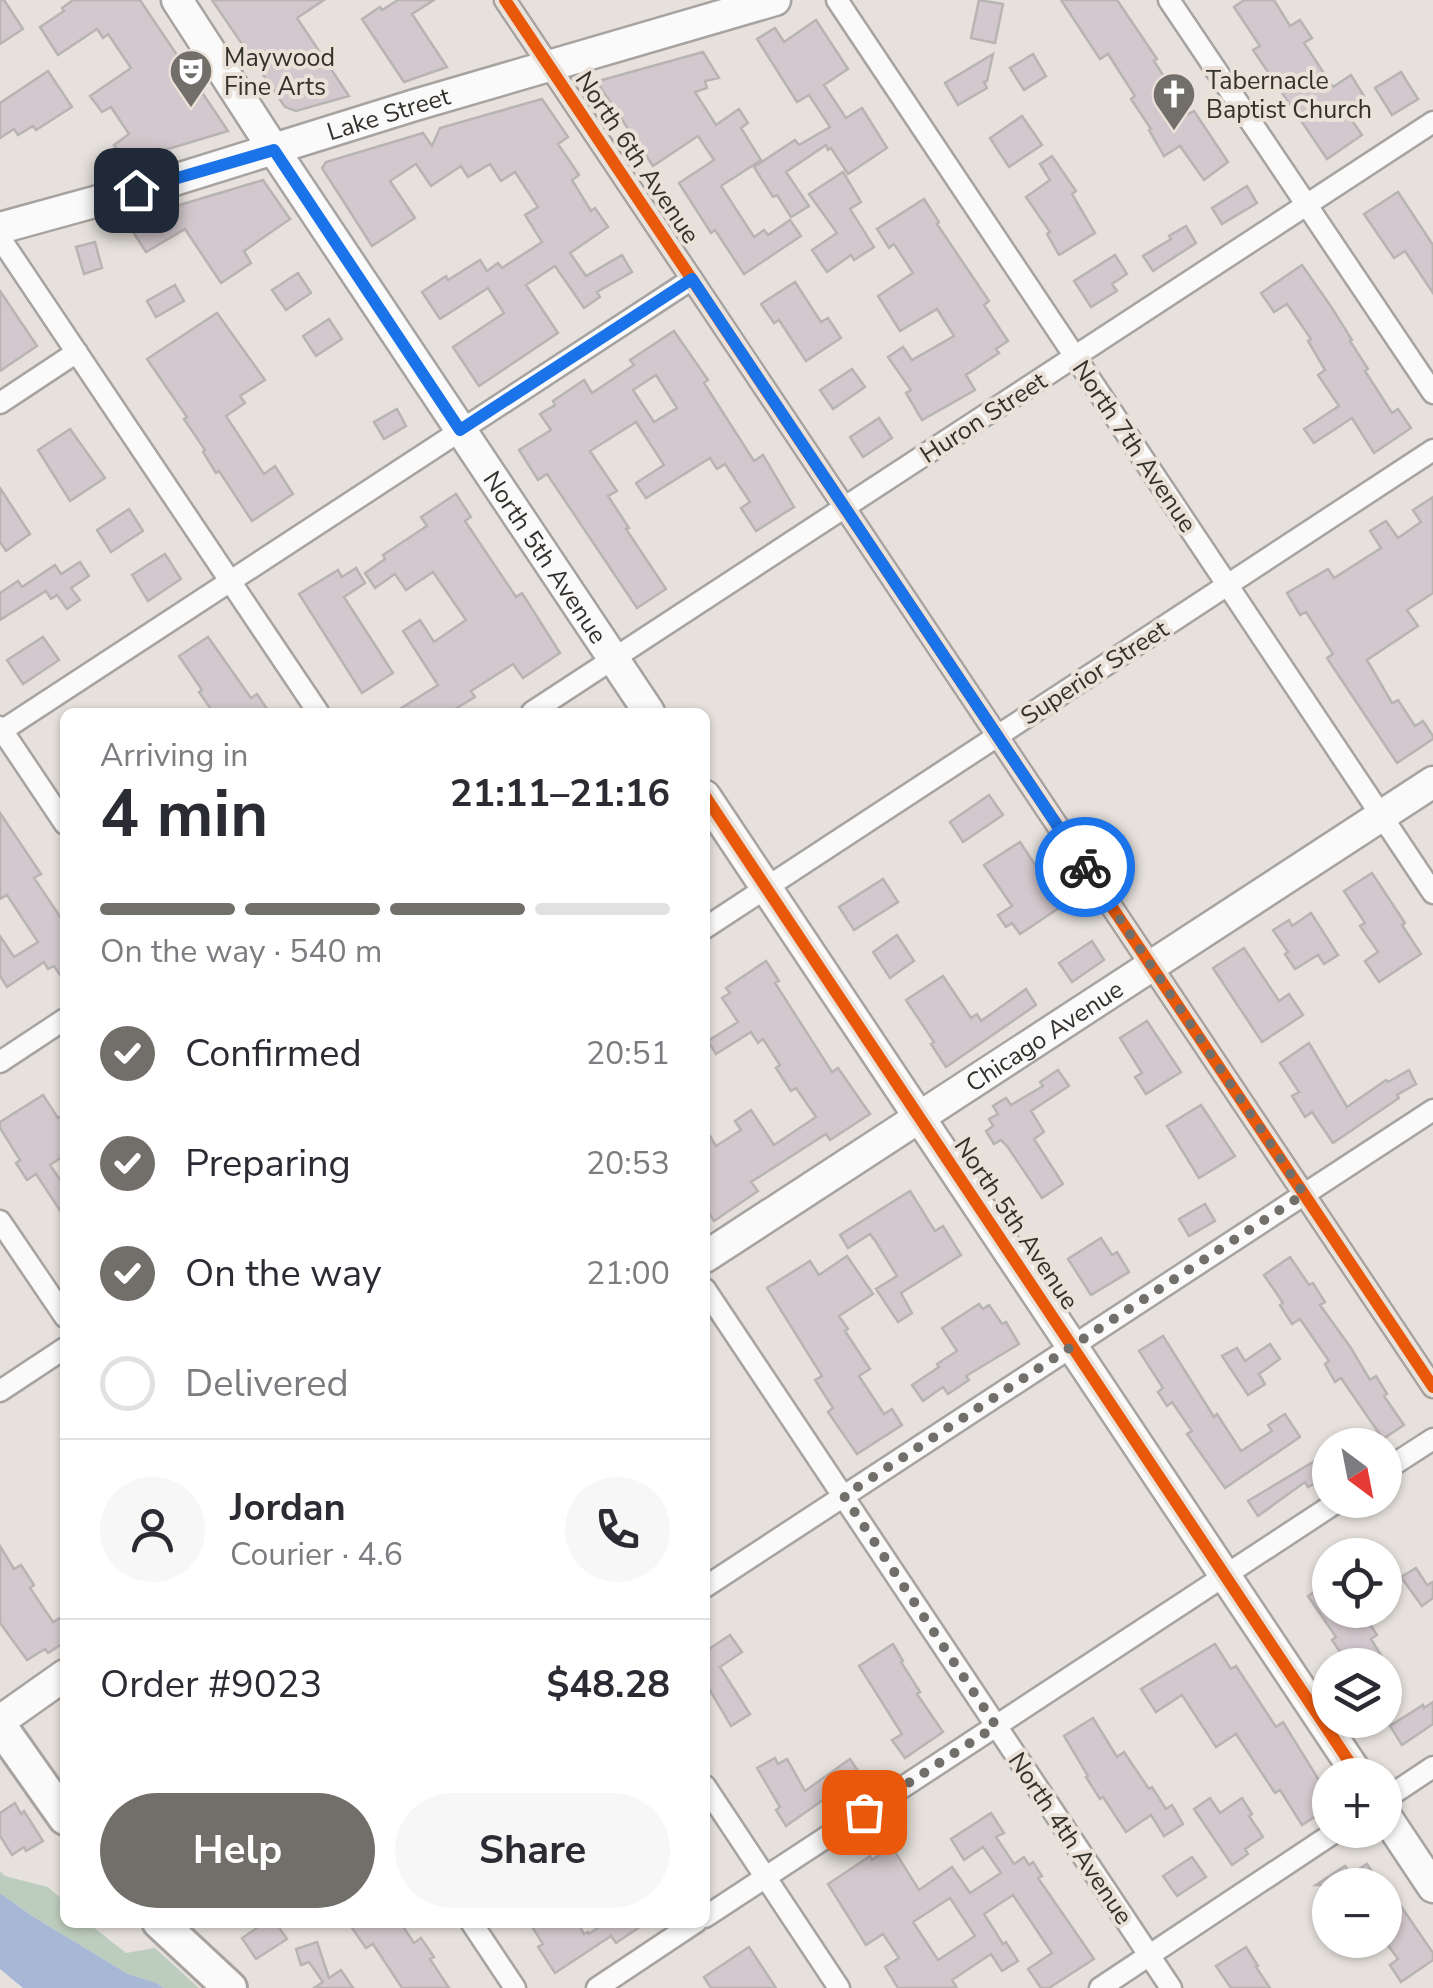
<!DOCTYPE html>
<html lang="en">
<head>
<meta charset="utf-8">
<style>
  :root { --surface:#fff; --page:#f7f7f7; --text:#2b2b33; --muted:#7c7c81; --line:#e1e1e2; --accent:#726f6a }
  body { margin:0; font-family:"Nunito Sans",sans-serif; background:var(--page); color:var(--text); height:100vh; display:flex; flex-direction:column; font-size:38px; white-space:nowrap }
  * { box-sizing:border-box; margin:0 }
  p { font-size:32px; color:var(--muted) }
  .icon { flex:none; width:55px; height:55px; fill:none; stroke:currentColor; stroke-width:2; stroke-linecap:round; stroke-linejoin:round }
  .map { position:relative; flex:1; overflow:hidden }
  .details { position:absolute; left:60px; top:708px; width:650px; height:1220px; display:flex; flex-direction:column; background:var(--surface); border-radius:15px; box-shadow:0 2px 8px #0004 }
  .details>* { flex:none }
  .needle { width:65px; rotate:148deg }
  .controls { position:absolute; left:1312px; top:1428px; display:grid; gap:20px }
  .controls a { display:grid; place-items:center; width:90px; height:90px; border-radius:50%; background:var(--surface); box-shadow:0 2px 8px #0004; font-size:50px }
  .pin { position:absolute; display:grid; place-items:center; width:85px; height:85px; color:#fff; margin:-42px; border-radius:20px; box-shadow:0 5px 15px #0006 }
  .courier { position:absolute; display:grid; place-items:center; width:100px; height:100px; margin:-50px; border:8px solid #1a73e8; border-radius:50%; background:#fff; color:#222; box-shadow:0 2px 12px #0007 }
  .headline em { font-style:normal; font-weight:700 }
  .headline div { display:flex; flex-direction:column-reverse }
  .headline { display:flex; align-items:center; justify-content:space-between; height:170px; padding:0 40px }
  h1 { font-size:65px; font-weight:700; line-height:75px }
  .bar { display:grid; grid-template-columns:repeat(4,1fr); gap:15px 10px; align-content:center; height:120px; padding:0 40px }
  .bar i { height:12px; border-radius:8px; background:var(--line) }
  .bar .selected { background:var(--accent) }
  .bar p { grid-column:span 4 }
  .line { display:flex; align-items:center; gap:25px; padding:0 40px; border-top:2px solid var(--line) }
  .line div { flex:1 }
  .round { display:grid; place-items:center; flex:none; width:105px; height:105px; border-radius:52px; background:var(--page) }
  ol { padding:0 40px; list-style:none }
  li { display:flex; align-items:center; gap:30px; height:110px }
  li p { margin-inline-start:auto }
  li .icon { padding:10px; border-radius:50%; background:var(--accent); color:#fff; stroke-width:4 }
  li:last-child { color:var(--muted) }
  li i { width:55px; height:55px; border:5px solid var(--line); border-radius:50% }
  .action { display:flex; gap:20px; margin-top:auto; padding:20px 40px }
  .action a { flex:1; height:115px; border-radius:60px; background:var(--accent); color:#fff; font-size:40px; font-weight:700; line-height:115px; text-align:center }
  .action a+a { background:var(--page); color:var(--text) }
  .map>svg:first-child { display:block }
  .green { fill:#bdcdbd }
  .water { fill:#a7b8d6 }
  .building { fill:#d3c8cd; stroke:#b8b4b3; stroke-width:2.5; fill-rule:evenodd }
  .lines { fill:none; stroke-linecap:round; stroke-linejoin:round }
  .street-casing { stroke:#a7a3a0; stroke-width:25 }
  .secondary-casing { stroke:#a7a3a0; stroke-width:35 }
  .primary-casing { stroke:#a7a3a0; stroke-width:38 }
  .street { stroke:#fbfafa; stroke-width:20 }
  .secondary { stroke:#fbfafa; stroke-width:30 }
  .primary { stroke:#fbfafa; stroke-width:32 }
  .cycleway-casing { stroke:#eae1d8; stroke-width:19 }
  .cycleway { stroke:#e8590c; stroke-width:12 }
  .done { stroke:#726f6a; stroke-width:10; stroke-dasharray:0 18 }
  .route { stroke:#1a73e8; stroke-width:12 }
  .labels { text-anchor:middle; stroke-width:8; stroke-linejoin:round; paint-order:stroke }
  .poi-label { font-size:25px; fill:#34312d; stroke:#eae1d8; text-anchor:start }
  .street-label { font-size:25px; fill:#34312d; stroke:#eae1d8 }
</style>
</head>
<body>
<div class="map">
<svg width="1433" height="1988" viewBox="0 0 1433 1988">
  <rect width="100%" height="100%" fill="#e6e1dc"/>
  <!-- green -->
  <path class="green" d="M0,1871L5,1876L48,1887L65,1902V1922L88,1923L126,1953L155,1948L199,1988H163L157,1983L128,1974L32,1916L0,1893Z"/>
  <!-- water -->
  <path class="water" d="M0,1893L32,1916L128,1974L157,1983L163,1988H23L0,1969Z"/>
  <!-- building -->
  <path class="building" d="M0,0H4L23,29L0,44Z
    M73,0H140L228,131L125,162L114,145L129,134L111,107L102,112L90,96L131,68L108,34L103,38L97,29L58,55L40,27L64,11L62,8Z
    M212,0H324L297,18L349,96L296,111L285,107Z
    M398,0H434L412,14L447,67L404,82L362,19L380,7L382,10Z
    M979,0L1003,4L995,43L971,38Z
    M1061,0H1117L1157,59L1154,61L1188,114L1194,111L1228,162L1204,180L1180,146L1164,156L1149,130L1151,129L1131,99L1135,96L1108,54L1100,59Z
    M1244,0H1274L1290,26L1300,20L1312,38L1304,43L1333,87L1351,75L1364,96L1344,109L1362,135L1327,159L1253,50L1260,46L1234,7Z
    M816,20L848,69L824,85L846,118L862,108L887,148L848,174L831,148L828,150L826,145L786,172L809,206L791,217L777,195L773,197L754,167L795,140L799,145L830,127L809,95L797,102L757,39L775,28L784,42Z
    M703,52L719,78L705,81L707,88L695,92L716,125L739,109L748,123L741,128L761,160L721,186L754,237L764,230L768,235L790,220L801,236L744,274L715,230L711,233L679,183L714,160L698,136L653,166L600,87L602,80Z
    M993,54L987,81L984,82L987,88L958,105L945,83Z
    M1033,54L1046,76L1024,90L1010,68Z
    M48,71L72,107L36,130L33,126L18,135L14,129L0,138V103Z
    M1401,72L1418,99L1392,115L1375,88Z
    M542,99L568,137L558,144L579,175L572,180L591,211L595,208L608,227L570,253L586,276L622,255L632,272L597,292L600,297L584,308L555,266L526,285L558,333L479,386L453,347L504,313L488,288L440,319L422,292L446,276L448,280L480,260L487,271L498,263L502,268L542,242L525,215L538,207L515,172L501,181L490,164L468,177L461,166L431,186L416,164L390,181L415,218L372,246L322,168L326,162L423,133L432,146L440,128Z
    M1022,116L1042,145L1009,167L990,138Z
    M1052,156L1076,191L1072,194L1095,233L1059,255L1047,234L1050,232L1026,197L1050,180L1040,164Z
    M843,172L861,202L850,209L874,247L854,260L851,255L827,272L812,250L837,233L809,194Z
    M263,180L290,219L244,251L251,263L221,283L185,229L146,252L126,221Z
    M1247,186L1257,203L1222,224L1212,208Z
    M1398,192L1433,245V293L1405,251L1394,258L1364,214Z
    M924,199L939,222L937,224L989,301L984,305L1008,341L996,349L999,353L966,375L975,390L922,420L906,393L911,390L888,357L903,347L912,360L954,336L937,309L900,331L878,296L913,273L894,244L889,248L877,229Z
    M1186,226L1196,243L1153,271L1143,256L1171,239L1169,236Z
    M95,242L102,268L84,274L76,247Z
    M1115,255L1127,274L1112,284L1117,291L1091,307L1074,281Z
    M1302,265L1332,308L1352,340L1350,341L1368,369L1365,371L1392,413L1398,409L1411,428L1374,453L1352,418L1314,443L1304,429L1339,406L1318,375L1325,370L1308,341L1311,339L1287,304L1274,312L1261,293Z
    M298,273L311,293L286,310L272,290Z
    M795,282L821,322L828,318L841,338L806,361L779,320L774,323L761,304Z
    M175,285L184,301L156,317L147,301Z
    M0,291L37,346L0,371Z
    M217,313L265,380L240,396L245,403L226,416L264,474L275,466L293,494L252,521L219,471L216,473L203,452L205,450L184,419L187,417L147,359Z
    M329,319L342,339L316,356L303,336Z
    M674,331L708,380L704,383L754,461L763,455L794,507L756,531L741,508L750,502L725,464L717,469L710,458L646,498L636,483L664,465L636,422L590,451L617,491L608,496L629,528L626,529L666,589L637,608L547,474L538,480L519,450L551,430L540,414L555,405L553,401L584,380L592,393L634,365L630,360ZM656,375L677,408L654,422L633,390Z
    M852,369L865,387L833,409L820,390Z
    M397,409L406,426L384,439L374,422Z
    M879,418L892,438L863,457L850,437Z
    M70,429L105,478L70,501L38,450Z
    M0,488L30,534L6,551L0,542Z
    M456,494L471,517L465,521L516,597L522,593L560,653L523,678L513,664L471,691L475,697L450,712H395L438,685L403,631L420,620L434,642L466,620L433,572L406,590L395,574L375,588L365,573L385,559L383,555L427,526L421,517Z
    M1433,497V593L1407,610L1418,626L1367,660L1392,703L1398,700L1415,726L1423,721L1433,736V739L1397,763L1327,658L1333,654L1306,612L1300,615L1287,593L1328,569L1334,578L1381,548L1370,531L1386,521L1398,538L1421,522L1413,510Z
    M129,509L143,531L111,552L97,530Z
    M165,554L181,579L148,601L132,575Z
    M80,562L89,576L71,588L80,600L67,609L57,595L51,599L46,591L0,620V593L18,581L22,587L55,565L61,574Z
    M356,568L365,583L344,597L393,673L362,693L299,594L338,570L342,577Z
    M43,637L59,660L23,684L7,660Z
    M208,637L251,698L257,694L269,712H213L199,692L202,690L179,656Z
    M989,795L1003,815L963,842L950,822Z
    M0,813L41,874L34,878L65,924V982L54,966L48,969L44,962L7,987L0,976V936L14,957L38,942L7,895L0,899Z
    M1020,842L1062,906L1020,934L1012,923L1006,927L998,915L1012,906L984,865Z
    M1372,873L1405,923L1402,925L1421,954L1379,982L1365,961L1378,952L1360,926L1365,923L1344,891Z
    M883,879L898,902L854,930L839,907Z
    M1311,913L1338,955L1324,964L1318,955L1295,969L1285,954L1288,952L1273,930L1289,920L1292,926Z
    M897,935L914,961L890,978L873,952Z
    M1092,941L1104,960L1072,982L1059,963Z
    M1244,948L1279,1001L1289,994L1303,1015L1262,1042L1213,968Z
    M766,961L779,981L775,983L832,1072L838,1068L870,1114L830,1140L826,1134L751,1182L758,1191L714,1221L705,1207V1128L716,1146L741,1130L735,1121L751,1110L774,1145L816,1117L796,1088L791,1091L776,1068L780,1065L763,1039L758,1043L751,1032L716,1054L708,1041L738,1022L722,998L730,993L726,988Z
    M943,976L971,1018L977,1014L981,1021L1026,989L1036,1005L946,1067L931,1044L934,1042L906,1000Z
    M1147,1021L1181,1072L1146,1094L1135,1077L1142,1073L1120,1038Z
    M1309,1043L1347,1107L1386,1080L1388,1082L1409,1070L1416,1084L1397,1095L1399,1098L1333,1143L1312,1112L1305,1117L1292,1096L1299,1092L1280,1063Z
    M1058,1070L1069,1086L1031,1111L1044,1132L1034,1139L1063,1184L1042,1198L1007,1146L1001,1140L994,1144L986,1131L993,1126L989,1119L998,1114L993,1106L1006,1098L1011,1105L1043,1086L1040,1082Z
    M43,1095L58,1118L65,1114V1155L50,1165L65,1187V1218L36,1174L27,1180L16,1163L20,1160L0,1128V1122Z
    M1201,1105L1235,1156L1199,1178L1167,1126Z
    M910,1191L935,1231L943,1226L961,1255L901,1293L912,1313L898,1322L876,1289L897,1276L876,1242L870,1234L848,1248L840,1235Z
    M1205,1204L1215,1221L1189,1236L1179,1219Z
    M1101,1238L1112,1255L1117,1252L1129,1272L1091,1295L1068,1259Z
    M847,1256L873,1294L839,1316L848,1329L845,1331L870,1369L859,1376L884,1414L892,1409L902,1425L857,1454L828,1412L833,1408L815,1380L822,1376L767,1288L810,1261L819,1275Z
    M1290,1257L1309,1285L1313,1283L1325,1302L1320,1305L1351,1348L1370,1380L1376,1376L1387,1394L1384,1396L1404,1425L1383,1439L1341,1378L1335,1382L1325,1364L1329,1361L1300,1319L1292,1324L1280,1305L1283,1303L1264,1275Z
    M979,1304L983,1309L989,1305L1002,1324L1006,1322L1019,1344L966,1376L969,1380L948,1394L943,1387L923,1401L912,1385L939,1367L937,1364L957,1351L942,1328Z
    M1163,1336L1214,1417L1217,1414L1241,1451L1272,1431L1268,1425L1285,1414L1300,1437L1225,1488L1187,1434L1192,1431L1172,1402L1167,1406L1158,1392L1163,1388L1139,1351Z
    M1270,1344L1280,1359L1259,1374L1265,1384L1248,1395L1222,1356L1237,1348L1245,1361Z
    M1318,1459L1326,1477L1308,1487L1305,1482L1258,1516L1248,1501Z
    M0,1546L14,1569L21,1565L34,1585L30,1588L53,1622L65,1615V1642L48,1653L45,1649L27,1660L0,1623Z
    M1416,1568L1427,1585L1433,1582V1598L1422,1606L1401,1577Z
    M1330,1581V1610H1361L1377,1635L1371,1639L1387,1665H1349L1332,1640L1336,1637L1308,1596Z
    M730,1635L742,1652L720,1667L750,1714L731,1726L705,1682V1641L709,1649Z
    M893,1644L903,1661L901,1662L920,1692L917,1694L943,1732L905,1758L892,1740L902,1734L859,1666Z
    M1215,1644L1231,1669L1236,1666L1276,1727L1283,1722L1330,1798V1807L1302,1825L1280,1790L1275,1793L1236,1734L1216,1747L1182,1695L1156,1712L1141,1689Z
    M1433,1702V1724L1402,1745L1390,1726L1423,1705L1424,1708Z
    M1093,1718L1117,1757L1124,1752L1149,1789L1152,1787L1166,1809L1172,1805L1183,1824L1164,1836L1151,1815L1126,1832L1103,1797L1100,1799L1086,1777L1088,1776L1064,1736Z
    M775,1758L778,1764L787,1759L805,1791L850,1759L860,1774L786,1826L776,1810L780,1807L757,1768Z
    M1210,1798L1220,1813L1242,1798L1252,1814L1249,1816L1263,1837L1245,1849L1248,1854L1232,1865L1194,1809Z
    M15,1803L21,1814L24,1811L43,1841L26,1851L24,1847L12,1855L0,1836V1813Z
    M991,1813L1004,1833L996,1837L1014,1864L1024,1857L1029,1865L1033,1862L1042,1876L1038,1878L1094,1959L1049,1988H1041L1028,1969L1052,1953L1013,1895L984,1914L1003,1944L1006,1942L1018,1961L1002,1971L991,1954L952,1980L957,1988H898L885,1967L899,1958L883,1934L866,1945L828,1884L870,1856L872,1860L892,1847L919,1890L952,1867L970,1893L1001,1873L983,1847L964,1860L951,1839ZM950,1898L975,1936L938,1960L913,1922Z
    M1192,1857L1206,1877L1177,1896L1163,1876Z
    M1367,1864L1381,1885H1316L1345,1866L1351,1874Z
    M1385,1883L1433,1953V1960L1401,1982L1390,1965L1398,1959L1385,1941Z
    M266,1922H275L287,1939L256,1959L242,1938Z
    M360,1922H400L414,1943L421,1938L434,1957L430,1959L449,1988H402L373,1944L366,1948L352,1928Z
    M529,1922H577L584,1934L588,1932L589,1934L603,1924L602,1922H647L616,1943L611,1936L555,1973L538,1947L543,1944Z
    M317,1942L329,1978L341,1970L353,1988H314L323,1982L309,1962L301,1965L296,1949Z
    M749,1947L776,1988H711L704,1977Z
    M1246,1947L1258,1966L1256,1967L1270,1988H1231L1216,1966Z"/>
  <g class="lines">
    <!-- street casing -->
    <g class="street-casing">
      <path id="street" d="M505,0L1433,1387
        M837,0L1433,893
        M1169,0L1433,393
        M0,238L318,712
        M0,403L77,352
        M532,712L1433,122
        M0,727L65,824
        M0,732L692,279
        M705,928L1433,450
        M0,1062L65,1019
        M0,1221L65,1317
        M705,1289L1171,1988
        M0,1391L65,1348
        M1385,1470L1433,1439
        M705,1587L1433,1110
        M705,1786L839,1988
        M1385,1799L1433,1767
        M705,1917L1340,1500
        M471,1922L515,1988
        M597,1988L696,1922
        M1100,1988L1338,1830"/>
    </g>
    <!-- secondary casing -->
    <g class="secondary-casing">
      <g id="secondary">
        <path id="s1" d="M177,0L274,150L649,712"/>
        <path id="s2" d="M0,228L171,181L415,105L775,0"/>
        <path d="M705,796L1358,1775"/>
        <path id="s3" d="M705,1257L1433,782"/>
        <path d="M0,1721L65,1675"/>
        <path d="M1385,1815L1433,1887"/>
      </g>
    </g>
    <!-- primary casing -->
    <g class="primary-casing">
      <path id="primary" d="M0,1726L65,1818
        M159,1922L230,1988"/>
    </g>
    <!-- street -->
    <use href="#street" class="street"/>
    <!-- secondary -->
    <use href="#secondary" class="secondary"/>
    <!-- primary -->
    <use href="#primary" class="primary"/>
    <!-- cycleway casing -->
    <g class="cycleway-casing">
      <path id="cycleway" d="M505,0L1433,1387
        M705,796L1358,1775"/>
    </g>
    <!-- cycleway -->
    <use href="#cycleway" class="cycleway"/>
  </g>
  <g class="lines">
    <!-- done -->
    <path class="done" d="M864,1812L996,1726L844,1496L1304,1194L1085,867"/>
    <!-- route -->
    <path class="route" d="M136,190L274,150L460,430L692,279L1085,867"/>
  </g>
  <!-- icons -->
  <defs>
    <g id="theatre-pin" transform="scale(2.25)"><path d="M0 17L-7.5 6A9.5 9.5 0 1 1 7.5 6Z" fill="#726f6a" stroke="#eae1d8"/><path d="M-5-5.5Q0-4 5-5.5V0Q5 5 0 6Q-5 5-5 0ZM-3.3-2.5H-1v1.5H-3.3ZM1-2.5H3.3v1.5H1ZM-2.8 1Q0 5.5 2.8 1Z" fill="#fff"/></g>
    <g id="church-pin" transform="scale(2.25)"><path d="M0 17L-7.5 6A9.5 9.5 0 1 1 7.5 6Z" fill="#726f6a" stroke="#eae1d8"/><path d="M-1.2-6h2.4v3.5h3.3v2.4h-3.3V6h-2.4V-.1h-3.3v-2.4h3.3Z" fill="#fff"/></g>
  </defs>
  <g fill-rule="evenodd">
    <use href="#theatre-pin" x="191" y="71"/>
    <use href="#church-pin" x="1174" y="94"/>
  </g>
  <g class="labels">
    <!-- poi labels -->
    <g class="poi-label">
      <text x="224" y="66">Maywood<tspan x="224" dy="29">Fine Arts</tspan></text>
      <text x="1206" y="89">Tabernacle<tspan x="1206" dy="29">Baptist Church</tspan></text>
    </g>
    <!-- street labels -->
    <g class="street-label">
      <text dy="9" stroke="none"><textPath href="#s2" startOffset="405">Lake Street</textPath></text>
      <text transform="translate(638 157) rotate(56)" y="9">North 6th Avenue</text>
      <text transform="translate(983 417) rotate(-33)" y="9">Huron Street</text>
      <text transform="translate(1135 446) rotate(56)" y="9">North 7th Avenue</text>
      <text dy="9" stroke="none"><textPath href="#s1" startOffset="668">North 5th Avenue</textPath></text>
      <text transform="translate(1094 672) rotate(-33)" y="9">Superior Street</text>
      <text dy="9" stroke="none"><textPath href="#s3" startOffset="405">Chicago Avenue</textPath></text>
      <text transform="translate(1017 1223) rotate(56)" y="9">North 5th Avenue</text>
      <text transform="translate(1071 1838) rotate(56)" y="9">North 4th Avenue</text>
    </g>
  </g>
</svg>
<div class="controls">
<a><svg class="needle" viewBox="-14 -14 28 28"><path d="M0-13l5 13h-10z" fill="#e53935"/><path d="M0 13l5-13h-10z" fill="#7c7c81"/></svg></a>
<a><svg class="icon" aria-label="locate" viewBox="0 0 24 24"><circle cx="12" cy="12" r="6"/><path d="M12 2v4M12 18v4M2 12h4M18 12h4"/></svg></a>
<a><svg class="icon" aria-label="layers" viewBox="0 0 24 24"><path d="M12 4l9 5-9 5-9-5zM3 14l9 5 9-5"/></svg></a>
<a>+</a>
<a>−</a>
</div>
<div class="pin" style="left:864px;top:1812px;background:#ea580c"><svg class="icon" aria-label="bag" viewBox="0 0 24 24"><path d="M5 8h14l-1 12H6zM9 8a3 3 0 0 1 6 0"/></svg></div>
<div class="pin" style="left:136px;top:190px;background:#1f2937"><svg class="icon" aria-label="home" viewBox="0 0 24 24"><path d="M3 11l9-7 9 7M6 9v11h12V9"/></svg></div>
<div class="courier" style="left:1085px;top:867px"><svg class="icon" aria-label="bike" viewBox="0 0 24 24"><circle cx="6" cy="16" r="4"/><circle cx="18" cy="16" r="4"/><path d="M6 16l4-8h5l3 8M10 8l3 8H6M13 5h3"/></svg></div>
<section class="details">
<div class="headline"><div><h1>4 min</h1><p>Arriving in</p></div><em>21:11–21:16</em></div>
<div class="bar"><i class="selected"></i><i class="selected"></i><i class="selected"></i><i></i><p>On the way · 540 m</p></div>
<ol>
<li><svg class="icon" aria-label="check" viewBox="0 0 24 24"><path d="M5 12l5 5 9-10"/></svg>Confirmed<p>20:51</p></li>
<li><svg class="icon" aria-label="check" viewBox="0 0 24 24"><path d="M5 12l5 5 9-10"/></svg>Preparing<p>20:53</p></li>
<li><svg class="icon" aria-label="check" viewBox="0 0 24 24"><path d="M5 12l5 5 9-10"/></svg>On the way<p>21:00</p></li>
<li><i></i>Delivered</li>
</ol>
<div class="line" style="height:180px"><a class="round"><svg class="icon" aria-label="person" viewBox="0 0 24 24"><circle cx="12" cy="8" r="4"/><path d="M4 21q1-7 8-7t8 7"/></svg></a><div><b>Jordan</b><p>Courier · 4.6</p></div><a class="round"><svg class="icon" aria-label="phone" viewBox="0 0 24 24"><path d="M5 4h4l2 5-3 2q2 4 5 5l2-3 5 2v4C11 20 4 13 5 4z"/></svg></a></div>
<div class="line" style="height:130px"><div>Order #9023</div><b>$48.28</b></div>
<div class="action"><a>Help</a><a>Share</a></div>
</section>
</div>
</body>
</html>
